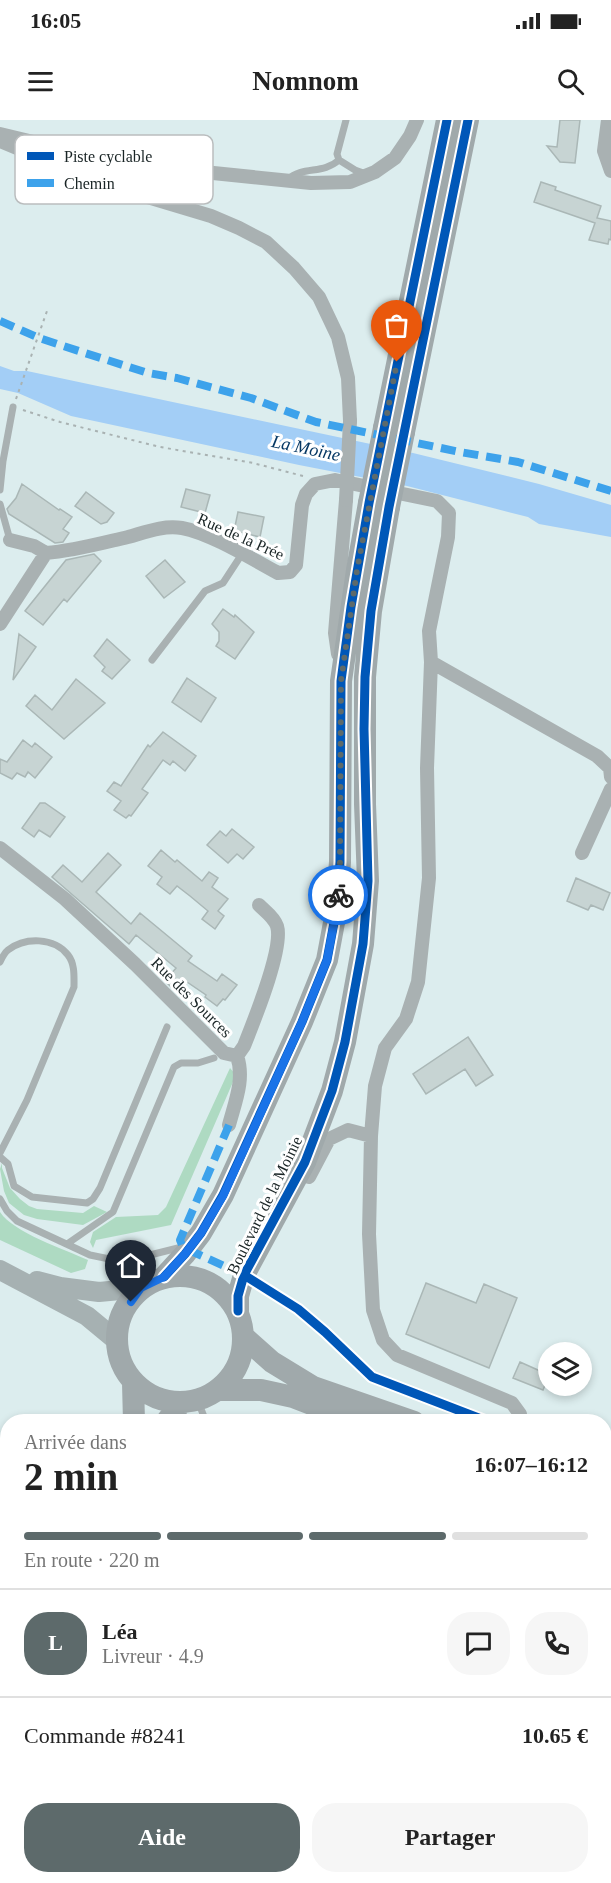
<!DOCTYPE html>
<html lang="fr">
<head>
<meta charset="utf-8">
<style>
  :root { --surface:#fff; --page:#f6f6f6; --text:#222; --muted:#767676; --line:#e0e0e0; --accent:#5d6a6b }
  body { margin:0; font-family:"Times New Roman",serif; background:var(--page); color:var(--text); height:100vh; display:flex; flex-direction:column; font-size:22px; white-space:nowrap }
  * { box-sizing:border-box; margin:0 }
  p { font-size:20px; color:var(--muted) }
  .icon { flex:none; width:33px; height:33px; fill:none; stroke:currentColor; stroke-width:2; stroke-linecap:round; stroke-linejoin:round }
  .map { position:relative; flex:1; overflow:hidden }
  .side { position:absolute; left:0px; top:1294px; width:612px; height:470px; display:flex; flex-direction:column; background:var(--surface); border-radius:24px 24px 0 0; box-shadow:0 3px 9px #0003 }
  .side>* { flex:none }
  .controls { position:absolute; left:538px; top:1222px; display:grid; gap:12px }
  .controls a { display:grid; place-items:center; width:54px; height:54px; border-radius:50%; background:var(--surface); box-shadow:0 3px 9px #0003; font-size:30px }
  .pin { position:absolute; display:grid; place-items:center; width:51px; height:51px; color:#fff; margin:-62px -26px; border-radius:50% 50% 50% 0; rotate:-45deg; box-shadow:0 0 6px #0007 }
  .pin .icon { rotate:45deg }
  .courier { position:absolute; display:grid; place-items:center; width:60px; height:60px; margin:-30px; border:4px solid #1a73e8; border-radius:50%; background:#fff; color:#222; box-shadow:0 2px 8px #0007 }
  .summary em { font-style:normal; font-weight:600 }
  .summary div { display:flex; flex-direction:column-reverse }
  .summary { display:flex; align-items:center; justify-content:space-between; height:102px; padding:0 24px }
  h1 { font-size:39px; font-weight:600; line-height:45px }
  .bar { display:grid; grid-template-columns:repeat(4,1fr); gap:9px 6px; align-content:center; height:72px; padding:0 24px }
  .bar i { height:8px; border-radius:4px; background:var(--line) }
  .bar .on { background:var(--accent) }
  .bar p { grid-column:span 4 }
  .line { display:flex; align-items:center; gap:15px; padding:0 24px; border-top:2px solid var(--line) }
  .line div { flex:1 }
  .round { display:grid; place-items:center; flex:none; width:63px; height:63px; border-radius:24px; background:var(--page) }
  .action { display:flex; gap:12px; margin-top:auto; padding:12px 24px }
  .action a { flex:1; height:69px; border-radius:24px; background:var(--accent); color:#fff; font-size:24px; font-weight:600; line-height:69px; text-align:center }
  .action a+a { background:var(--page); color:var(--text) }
  .status { display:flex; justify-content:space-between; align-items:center; height:42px; padding:0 30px; background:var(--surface); direction:ltr }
  .status svg { height:16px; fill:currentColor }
  header { display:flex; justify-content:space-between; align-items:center; height:78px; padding:0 24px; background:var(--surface); font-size:27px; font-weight:600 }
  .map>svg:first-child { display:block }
  .green { fill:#aedac2 }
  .water { fill:#a3cef6 }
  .building { fill:#c7d4d3; stroke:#aab7b6; stroke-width:1.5 }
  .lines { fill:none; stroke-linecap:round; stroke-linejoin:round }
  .path { stroke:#a9b2b2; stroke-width:2; stroke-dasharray:3 4.5; stroke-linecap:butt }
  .service { stroke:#a9b1b2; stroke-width:7 }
  .minor { stroke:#a9b1b2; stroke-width:14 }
  .secondary { stroke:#a6b1b2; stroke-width:20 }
  .primary { stroke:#a0a9ab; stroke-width:22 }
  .rail-casing { stroke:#a5b0b1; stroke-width:7 }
  .rail { stroke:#fff; stroke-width:4.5; stroke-dasharray:14; stroke-linecap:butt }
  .minor-bridge { stroke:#a9b1b2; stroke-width:14 }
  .primary-bridge { stroke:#a0a9ab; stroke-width:22 }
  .quiet { stroke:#3da2eb; stroke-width:8; stroke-dasharray:15 8; stroke-linecap:butt }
  .cycleway-casing { stroke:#fff; stroke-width:13 }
  .cycleway { stroke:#0057b8; stroke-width:9 }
  .done { stroke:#5d6a6b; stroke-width:6; stroke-dasharray:0 10.8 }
  .route { stroke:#1a73e8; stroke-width:8 }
  .labels { text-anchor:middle; stroke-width:6; stroke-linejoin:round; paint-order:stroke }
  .street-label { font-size:16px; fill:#192425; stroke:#fff }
  .water-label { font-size:18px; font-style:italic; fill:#063864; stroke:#fff }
  .key { fill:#fff; stroke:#babdbe; stroke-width:1.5 }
  .key-label { font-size:16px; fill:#192425 }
</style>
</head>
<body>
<div class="status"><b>16:05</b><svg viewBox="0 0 49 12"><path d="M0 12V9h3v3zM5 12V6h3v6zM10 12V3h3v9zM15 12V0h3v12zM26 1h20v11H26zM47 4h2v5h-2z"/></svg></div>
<header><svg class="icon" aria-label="menu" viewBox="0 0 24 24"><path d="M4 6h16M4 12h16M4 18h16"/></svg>Nomnom<svg class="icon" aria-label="search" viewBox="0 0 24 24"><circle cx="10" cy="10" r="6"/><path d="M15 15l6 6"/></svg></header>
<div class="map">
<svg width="611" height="1763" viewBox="0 0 611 1763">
  <rect width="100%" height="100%" fill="#dcedee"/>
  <!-- green -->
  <path class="green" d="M230,948L236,955L171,1105L96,1120L93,1128L90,1122L93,1112L116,1097L158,1095L166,1087Z
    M2,1043V1048L10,1068L20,1079L29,1086L37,1089L83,1093L94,1086L107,1092L83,1105L37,1099L24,1095L9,1083L4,1071L0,1049Z
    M0,1092C14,1113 64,1129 88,1140L85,1149L71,1153L0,1120Z
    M611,1526V1763H295L300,1756H604V1529Z"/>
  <!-- water -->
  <path class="water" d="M0,246L14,251H27L413,333L539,364L611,385V417L539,404L528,397L407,366L299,345L71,296L18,273L0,269Z"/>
  <!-- building -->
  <path class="building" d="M560,0H580L575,43L560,42L547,26L557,27Z
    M541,62L556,67L555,70L601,86L597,98L611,101V120L609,119L608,124L589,120L595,103L534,82Z
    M22,364L59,390L60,389L72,397L63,409L69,413L63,422L55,423L9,394L7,389L16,378Z
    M186,369L210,375L205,393L181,387Z
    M86,372L114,393L107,402L101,404L75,386Z
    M238,392L264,397L260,417L234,411Z
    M94,434L101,441L67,482L64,479L43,505L25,491L66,440Z
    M165,440L185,462L164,478L146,456Z
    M223,489L234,497L235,495L254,512L235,539L216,526L219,521V512L212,504Z
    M19,514L36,527L13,560Z
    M107,519L130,540L112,559L102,551L105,547L94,536Z
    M187,558L216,578L201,602L172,582Z
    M76,559L105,583L64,619L26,586L35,575L52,590Z
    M163,612L196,636L185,651L173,641L170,645L163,640L142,669L148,673L131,696L129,695L126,698L114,690L121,681L107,671L114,662L121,666L148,625L150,627Z
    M23,620L32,627L35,623L52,637L35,658L28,652L25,657L17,653L12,659L0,653V639L7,642Z
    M40,683H45L65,697L50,717L39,710L34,717L22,708Z
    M232,709L254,727L243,739L237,734L228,743L207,725L220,711L226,716Z
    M161,730L175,742L177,740L202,761L209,752L218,758L212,767L228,779L218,791L224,796L215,809L202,799L208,791L190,776L177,766L170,774L157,764L162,757L148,746Z
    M108,733L121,745L96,772L131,804L140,793L192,836L188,841L217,861L222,854L237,865L225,880L223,879L217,886L205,877L206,875L184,860L175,871L165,861L176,848L136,815L129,824L52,757L63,745L82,762Z
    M576,758L610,773L603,790L591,785L588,790L567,781Z
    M468,917L493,955L476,966L465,949L426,974L413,954Z
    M426,1163L476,1183L484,1164L517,1178L489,1248L406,1214Z
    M520,1242L549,1255L543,1270L513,1258Z"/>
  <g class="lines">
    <!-- path -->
    <path class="path" d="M16,279L47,191
      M23,290L60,302L160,327L253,343L303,356
      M0,1360L8,1427
      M0,1561L8,1551
      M604,1682L611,1688"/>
    <!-- service -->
    <path class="service" d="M339,40L337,34L346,0
      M287,60C304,45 322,55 339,40L355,50L366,54
      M0,370L3,341L13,287
      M0,384L10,420
      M152,540L205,471L223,463L242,434
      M0,842C2,838 4,833 8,830C25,817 54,817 68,835C75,844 74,856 74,867L27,980L0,1033
      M0,1037L8,1044L14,1066L32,1077L87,1083L93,1079L100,1068L167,907
      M0,1079L7,1091L17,1101L90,1135L119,1141L130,1140L178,1128L181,1131
      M67,1124L113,1092L174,947L181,943H198L214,938
      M198,1281L206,1302"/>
    <!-- minor -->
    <path class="minor" d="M608,0L604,31L611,51
      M0,14L125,44L311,63L350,62L375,52L395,38L410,16L417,0
      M0,21L101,63L211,96L239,108L266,122L294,148L319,177L338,217L348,258L350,301
      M10,420L34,426L46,433
      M46,433C73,431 102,423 128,417C146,412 163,405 182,408C210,413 252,439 278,453L290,452L296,445L302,385L306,374L315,364L335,360L437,381L449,393L448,417L429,511L431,542L427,648L429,758L418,862L406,899L385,928L375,966L371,1016L369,1114L373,1190L383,1220L397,1235L512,1283L520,1294L519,1302
      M0,504L46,433
      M338,534L335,513L346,380
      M431,542L597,636L610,648L611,657
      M0,728L65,779L135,844L224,933L237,936L244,926C253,903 284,828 277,806C274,797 265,791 259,785
      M582,733L611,669
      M229,1005C235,982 245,959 237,936
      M309,1057L329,1019L348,1010L371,1016
      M604,1522L611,1520
      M287,1763L292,1756"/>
    <!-- secondary -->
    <path class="secondary" d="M0,1150L87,1196L116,1220
      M37,1161L60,1167L99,1172L141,1168"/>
    <!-- primary -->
    <path class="primary" d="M384,308L447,0
      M404,312L468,0
      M117 1219a63 63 0 1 1 126 0a63 63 0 1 1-126 0Z
      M164,1157L185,1134L201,1113L223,1075L302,902L327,840L336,792L340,742L341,561L357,450L369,383
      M238,1191V1176L244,1155L305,1042L332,971L345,922L363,824L368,761L365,684V557L371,491L389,387
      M244,1217L272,1242L313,1267L414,1302
      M133,1263L134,1302
      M219,1270H261L293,1277L358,1302
      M166,1302L181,1283
      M604,1404L611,1409
      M604,1433L611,1438
      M0,1750L8,1736
      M18,1763L22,1756"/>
    <!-- rail casing -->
    <g class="rail-casing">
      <path id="rail" d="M604,1478L611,1475
        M0,1726L8,1723"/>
    </g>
    <!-- rail -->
    <use href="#rail" class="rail"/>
    <!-- minor-bridge -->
    <path class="minor-bridge" d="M346,380L350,301"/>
    <!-- primary-bridge -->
    <path class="primary-bridge" d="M369,383L384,308
      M389,387L404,312"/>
    <!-- quiet -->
    <path class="quiet" d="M0,201L39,218L85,233L148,253L177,258L251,278L316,302L460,332L518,342L611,371
      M229,1005L180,1120L182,1125L189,1130L244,1155"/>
    <!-- cycleway casing -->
    <g class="cycleway-casing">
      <path id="cycleway" d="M244,1155L298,1189L325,1212L372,1257L489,1302
        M164,1157L185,1134L201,1113L223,1075L302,902L327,840L336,792L340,742L341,561L351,487L369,383L447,0
        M238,1191V1176L244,1155L305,1042L332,971L345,922L363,824L368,761L364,609L365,557L371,491L389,387L468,0"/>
    </g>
    <!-- cycleway -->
    <use href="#cycleway" class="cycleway"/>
  </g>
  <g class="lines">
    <!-- done -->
    <path class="done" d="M338,775L340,742L341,561L357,450L397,242"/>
    <!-- route -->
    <path class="route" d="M131,1182L141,1168L164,1157L185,1134L201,1113L223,1076L302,902L327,840L336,792L338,775"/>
  </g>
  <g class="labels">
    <!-- street labels -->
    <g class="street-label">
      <text transform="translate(241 416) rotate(24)" y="6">Rue de la Prée</text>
      <text transform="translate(192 877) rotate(45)" y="6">Rue des Sources</text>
      <text transform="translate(264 1085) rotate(-64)" y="6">Boulevard de la Moinie</text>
    </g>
    <!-- water labels -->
    <g class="water-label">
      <text transform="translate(306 328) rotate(12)" y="6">La Moine</text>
    </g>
  </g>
  <!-- legend -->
  <rect x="15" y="15" width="198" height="69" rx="9" class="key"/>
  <rect x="27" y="32" width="27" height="8" fill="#0057b8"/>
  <rect x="27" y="59" width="27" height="8" fill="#3da2eb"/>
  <g class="key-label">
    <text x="64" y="42">Piste cyclable</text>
    <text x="64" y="69">Chemin</text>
  </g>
</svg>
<div class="controls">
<a><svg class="icon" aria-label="layers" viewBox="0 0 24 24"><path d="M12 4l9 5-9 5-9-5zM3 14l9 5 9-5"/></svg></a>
</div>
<div class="pin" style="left:397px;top:242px;background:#ea580c"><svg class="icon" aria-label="bag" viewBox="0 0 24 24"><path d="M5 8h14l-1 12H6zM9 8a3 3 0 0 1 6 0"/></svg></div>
<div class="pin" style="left:131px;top:1182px;background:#1f2937"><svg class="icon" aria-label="home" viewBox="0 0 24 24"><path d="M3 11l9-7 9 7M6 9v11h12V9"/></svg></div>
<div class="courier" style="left:338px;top:775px"><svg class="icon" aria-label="bike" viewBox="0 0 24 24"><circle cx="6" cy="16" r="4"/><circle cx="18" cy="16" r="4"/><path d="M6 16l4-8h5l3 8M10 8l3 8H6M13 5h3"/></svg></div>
<section class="side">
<div class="summary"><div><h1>2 min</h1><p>Arrivée dans</p></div><em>16:07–16:12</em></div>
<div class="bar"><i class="on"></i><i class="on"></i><i class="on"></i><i></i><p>En route · 220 m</p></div>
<div class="line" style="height:108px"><b class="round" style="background:var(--accent);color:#fff">L</b><div><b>Léa</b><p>Livreur · 4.9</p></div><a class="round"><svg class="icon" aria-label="chat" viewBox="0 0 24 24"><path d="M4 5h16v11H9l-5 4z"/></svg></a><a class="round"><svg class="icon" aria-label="phone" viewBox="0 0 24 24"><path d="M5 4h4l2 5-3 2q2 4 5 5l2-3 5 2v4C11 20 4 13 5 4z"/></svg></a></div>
<div class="line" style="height:78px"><div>Commande #8241</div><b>10.65 €</b></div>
<div class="action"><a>Aide</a><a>Partager</a></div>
</section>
</div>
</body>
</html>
